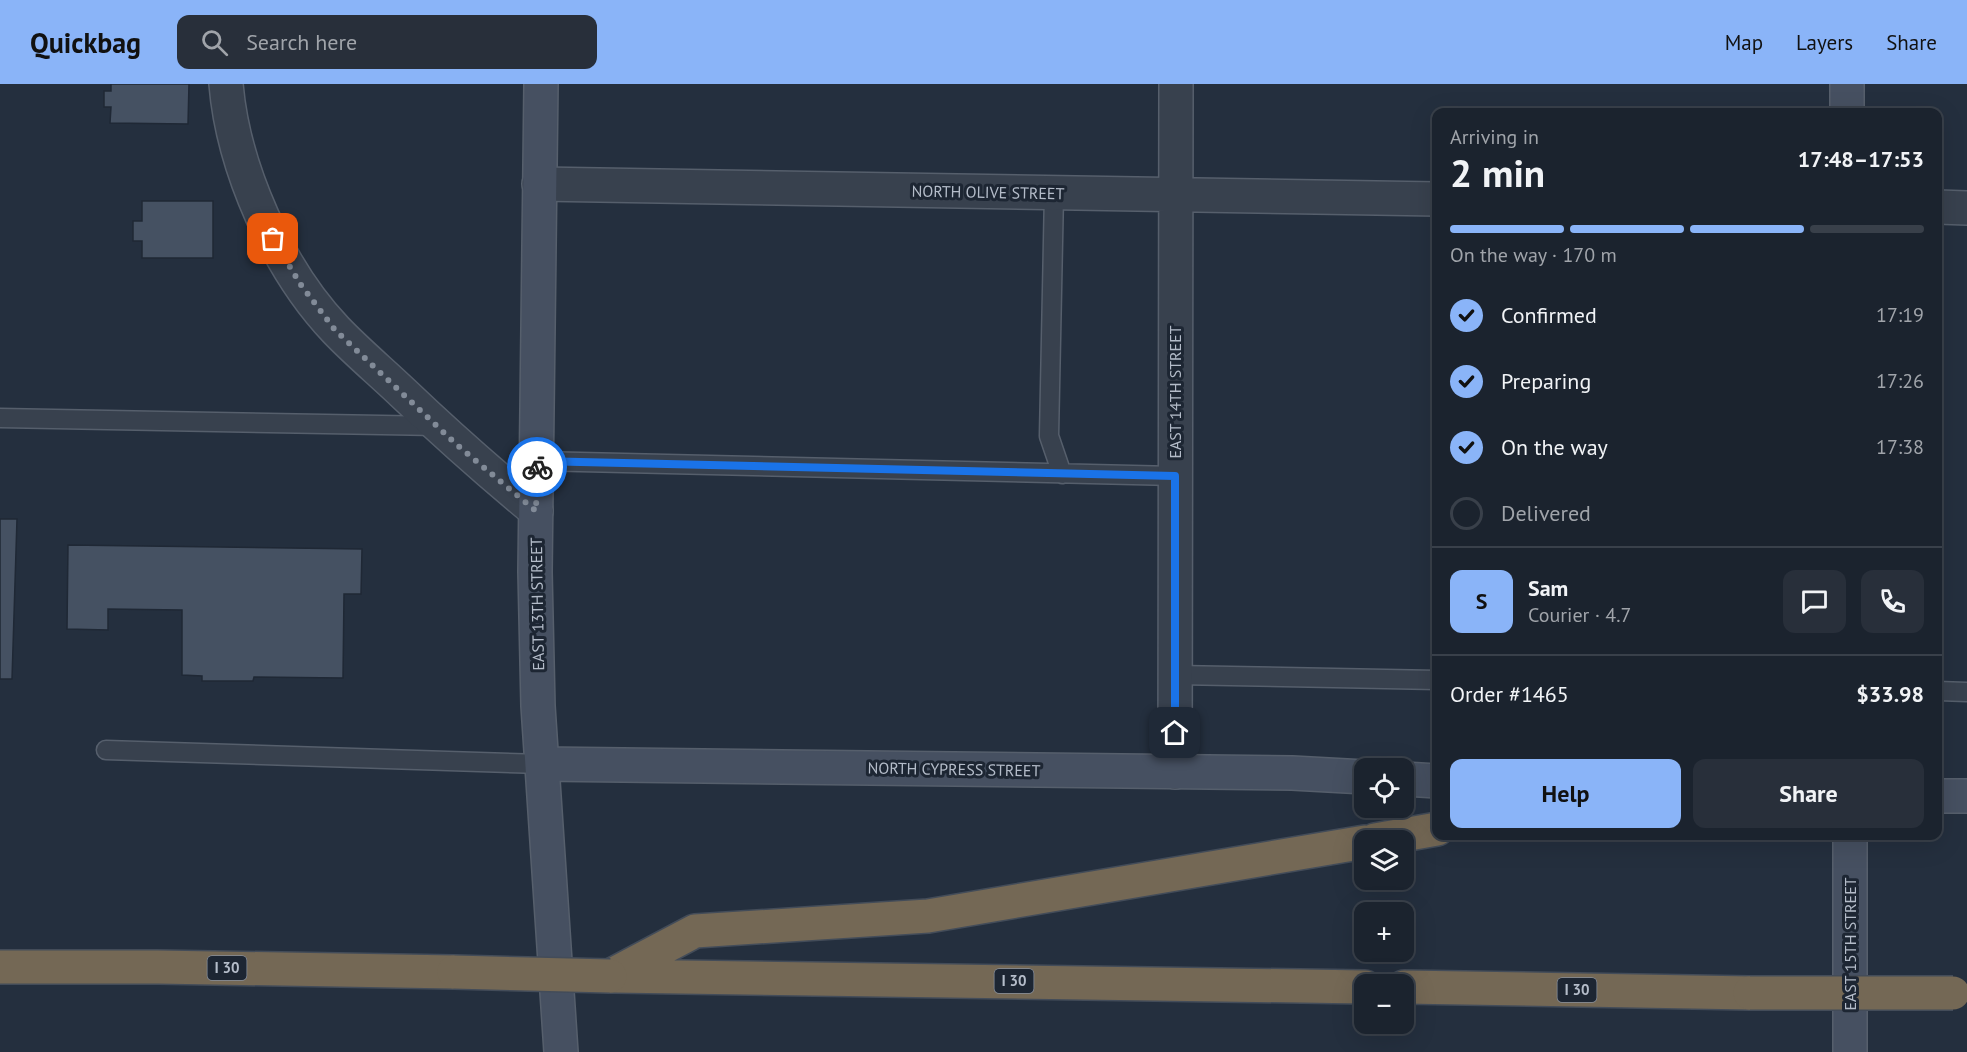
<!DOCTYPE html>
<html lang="en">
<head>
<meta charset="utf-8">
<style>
  :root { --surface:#1b232e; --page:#282f3a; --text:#f1f3f6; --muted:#a0a4aa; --line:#39404a; --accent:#8ab4f8 }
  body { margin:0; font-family:"PT Sans",sans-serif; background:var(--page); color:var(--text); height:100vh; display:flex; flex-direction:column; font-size:22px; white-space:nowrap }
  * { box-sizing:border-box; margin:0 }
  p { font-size:20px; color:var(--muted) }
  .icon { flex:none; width:33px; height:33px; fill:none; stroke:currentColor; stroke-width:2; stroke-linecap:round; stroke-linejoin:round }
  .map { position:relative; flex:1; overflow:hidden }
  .sheet { position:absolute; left:1432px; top:24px; width:510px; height:732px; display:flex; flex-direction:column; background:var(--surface); border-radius:12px; box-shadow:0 6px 24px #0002,0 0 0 2px var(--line) }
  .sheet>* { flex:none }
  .controls { position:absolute; left:1354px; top:674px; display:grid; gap:12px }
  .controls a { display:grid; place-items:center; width:60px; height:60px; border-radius:12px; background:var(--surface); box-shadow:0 6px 24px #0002,0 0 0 2px var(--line); font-size:30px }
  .pin { position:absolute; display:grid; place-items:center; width:51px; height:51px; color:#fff; margin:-26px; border-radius:12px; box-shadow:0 3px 9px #0006 }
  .courier { position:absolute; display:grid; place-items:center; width:60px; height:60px; margin:-30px; border:4px solid #1a73e8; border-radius:50%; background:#fff; color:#222; box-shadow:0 2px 8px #0007 }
  .overview em { font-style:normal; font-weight:600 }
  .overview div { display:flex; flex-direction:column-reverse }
  .overview { display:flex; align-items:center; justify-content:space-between; height:102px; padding:0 18px }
  h1 { font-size:39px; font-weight:600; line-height:45px }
  .bar { display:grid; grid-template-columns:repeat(4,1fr); gap:9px 6px; align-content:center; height:72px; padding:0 18px }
  .bar i { height:8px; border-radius:4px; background:var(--line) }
  .bar .active { background:var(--accent) }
  .bar p { grid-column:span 4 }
  .line { display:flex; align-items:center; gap:15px; padding:0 18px; border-top:2px solid var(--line) }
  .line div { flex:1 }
  .round { display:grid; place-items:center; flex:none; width:63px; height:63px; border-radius:12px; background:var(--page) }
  ol { padding:0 18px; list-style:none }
  li { display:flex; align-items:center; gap:18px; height:66px }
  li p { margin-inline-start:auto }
  li .icon { padding:6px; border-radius:50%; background:var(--accent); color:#111; stroke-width:4 }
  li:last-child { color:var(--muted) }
  li i { width:33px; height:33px; border:3px solid var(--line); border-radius:50% }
  .action { display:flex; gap:12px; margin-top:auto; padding:12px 18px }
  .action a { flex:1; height:69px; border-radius:12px; background:var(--accent); color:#111; font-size:24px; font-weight:600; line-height:69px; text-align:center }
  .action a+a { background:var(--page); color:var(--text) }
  header { display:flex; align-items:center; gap:36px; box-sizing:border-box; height:84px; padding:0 30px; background:var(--accent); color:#111 }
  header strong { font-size:28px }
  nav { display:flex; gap:33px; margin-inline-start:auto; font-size:21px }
  .search { width:420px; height:54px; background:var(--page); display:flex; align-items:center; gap:15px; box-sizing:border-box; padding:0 21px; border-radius:12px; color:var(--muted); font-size:22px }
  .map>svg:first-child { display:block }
  .building { fill:#455162; stroke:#1f2835; stroke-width:1.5 }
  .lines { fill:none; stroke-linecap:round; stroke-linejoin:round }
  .lane-casing { stroke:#565f6c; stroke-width:21 }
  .street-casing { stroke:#565f6c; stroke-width:36 }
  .secondary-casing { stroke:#565f6c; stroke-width:36 }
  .highway-casing { stroke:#434c59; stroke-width:36 }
  .lane { stroke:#38414e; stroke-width:18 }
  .street { stroke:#38414e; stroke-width:33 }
  .secondary { stroke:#465061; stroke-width:33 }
  .highway { stroke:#746855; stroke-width:33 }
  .highway-bridge-casing { stroke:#434c59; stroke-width:36; stroke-linecap:butt }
  .highway-bridge { stroke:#746855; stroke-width:33 }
  .done { stroke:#828b98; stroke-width:6; stroke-dasharray:0 10.8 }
  .route { stroke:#1a73e8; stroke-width:8 }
  .labels { text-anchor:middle; stroke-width:6; stroke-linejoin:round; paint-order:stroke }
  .shield { fill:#1d2633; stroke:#878f9c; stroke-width:1.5 }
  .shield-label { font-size:15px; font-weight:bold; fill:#b4bcc9 }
  .street-label { font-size:16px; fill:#b4bcc9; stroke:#1d2633 }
</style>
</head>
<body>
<header>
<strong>Quickbag</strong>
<div class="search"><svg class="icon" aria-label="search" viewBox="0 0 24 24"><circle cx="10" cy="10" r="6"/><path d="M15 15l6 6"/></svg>Search here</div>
<nav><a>Map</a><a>Layers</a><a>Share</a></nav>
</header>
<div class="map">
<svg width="1967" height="968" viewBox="0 0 1967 968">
  <rect width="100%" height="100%" fill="#242f3e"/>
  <!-- building -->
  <path class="building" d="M111,0H189L188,40L110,39L111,23H104V7H111Z
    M142,117H213V174H142V157H133V137H142Z
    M0,435H17L12,595H0Z
    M68,461L362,465L361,510H344L343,594L254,593L253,597H202V592L182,591V526L108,525V546L67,545Z"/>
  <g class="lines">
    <!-- lane casing -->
    <g class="lane-casing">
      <path id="lane" d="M1054,109L1049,352L1062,390
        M0,334L438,342
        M537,377L1175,392
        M1175,591L1437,596
        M1938,607L1967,608
        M106,666L542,680"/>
    </g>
    <!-- street casing -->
    <g class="street-casing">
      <path id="street" d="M226,0C233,84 278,185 336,246C357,268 381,288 403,309C446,350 490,389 536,427
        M539,100L1437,115
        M1938,123L1967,124
        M1175,688L1176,0"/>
    </g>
    <!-- secondary casing -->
    <g class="secondary-casing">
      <path id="secondary" d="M541,0L535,488L538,622L561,968
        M1847,0V28
        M542,680L1292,689L1365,693
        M1404,695L1437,697
        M1938,712H1967
        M1850,752V968"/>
    </g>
    <!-- highway casing -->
    <g class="highway-casing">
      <path id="highway" d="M1375,756L1437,745
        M0,883H158L454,888
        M610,892L695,847L928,832L1365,758
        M614,892L1365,903
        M1404,903L1750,909"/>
    </g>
    <!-- lane -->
    <use href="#lane" class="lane"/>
    <!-- street -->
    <use href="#street" class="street"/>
    <!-- secondary -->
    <use href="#secondary" class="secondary"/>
    <!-- highway -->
    <use href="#highway" class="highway"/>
    <!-- highway-bridge casing -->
    <g class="highway-bridge-casing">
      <path id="highway-bridge" d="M454,888L610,892
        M1750,909H1953"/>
    </g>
    <!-- highway-bridge -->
    <use href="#highway-bridge" class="highway-bridge"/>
  </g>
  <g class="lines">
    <!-- done -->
    <path class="done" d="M273,155L301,201L335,246L457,361L536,427L537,383"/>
    <!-- route -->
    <path class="route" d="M537,383V377L1175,392V649"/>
  </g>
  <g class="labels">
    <!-- shield labels -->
    <g class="shield">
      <rect x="207.5" y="872" width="39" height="24" rx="4.5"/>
      <rect x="994.5" y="885" width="39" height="24" rx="4.5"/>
      <rect x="1557.5" y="894" width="39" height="24" rx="4.5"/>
    </g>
    <g class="shield-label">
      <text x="227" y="889">I 30</text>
      <text x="1014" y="902">I 30</text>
      <text x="1577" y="911">I 30</text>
    </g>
    <!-- street labels -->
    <g class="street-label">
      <text transform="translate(988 108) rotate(1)" y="6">NORTH OLIVE STREET</text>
      <text transform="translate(1175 308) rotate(-90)" y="6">EAST 14TH STREET</text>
      <text transform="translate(537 520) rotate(-91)" y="6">EAST 13TH STREET</text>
      <text transform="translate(954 685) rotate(1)" y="6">NORTH CYPRESS STREET</text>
      <text transform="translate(1850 860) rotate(-90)" y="6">EAST 15TH STREET</text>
    </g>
  </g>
</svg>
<div class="controls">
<a><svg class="icon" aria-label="locate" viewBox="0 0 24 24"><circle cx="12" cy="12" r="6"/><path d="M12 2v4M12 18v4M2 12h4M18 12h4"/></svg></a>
<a><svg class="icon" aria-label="layers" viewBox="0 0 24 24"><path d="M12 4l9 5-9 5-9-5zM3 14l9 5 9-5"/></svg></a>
<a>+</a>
<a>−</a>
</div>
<div class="pin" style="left:273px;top:155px;background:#ea580c"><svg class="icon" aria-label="bag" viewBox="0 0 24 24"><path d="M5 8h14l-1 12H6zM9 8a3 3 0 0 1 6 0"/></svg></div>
<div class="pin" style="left:1175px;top:649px;background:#1f2937"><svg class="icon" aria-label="home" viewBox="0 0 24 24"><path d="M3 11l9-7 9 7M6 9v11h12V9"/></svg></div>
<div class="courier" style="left:537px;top:383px"><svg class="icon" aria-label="bike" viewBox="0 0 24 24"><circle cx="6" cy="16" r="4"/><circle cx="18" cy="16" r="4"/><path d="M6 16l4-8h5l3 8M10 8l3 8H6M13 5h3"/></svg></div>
<section class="sheet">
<div class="overview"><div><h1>2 min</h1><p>Arriving in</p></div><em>17:48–17:53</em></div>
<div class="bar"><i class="active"></i><i class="active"></i><i class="active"></i><i></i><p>On the way · 170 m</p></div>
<ol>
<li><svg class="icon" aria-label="check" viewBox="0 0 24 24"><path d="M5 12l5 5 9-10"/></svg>Confirmed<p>17:19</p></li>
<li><svg class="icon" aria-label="check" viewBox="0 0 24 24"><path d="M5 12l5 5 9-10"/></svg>Preparing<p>17:26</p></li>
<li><svg class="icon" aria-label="check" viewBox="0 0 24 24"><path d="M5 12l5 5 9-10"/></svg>On the way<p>17:38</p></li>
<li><i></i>Delivered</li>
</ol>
<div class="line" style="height:108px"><b class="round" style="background:var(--accent);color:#111">S</b><div><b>Sam</b><p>Courier · 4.7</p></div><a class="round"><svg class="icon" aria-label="chat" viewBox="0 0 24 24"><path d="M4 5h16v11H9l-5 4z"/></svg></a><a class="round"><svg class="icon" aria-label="phone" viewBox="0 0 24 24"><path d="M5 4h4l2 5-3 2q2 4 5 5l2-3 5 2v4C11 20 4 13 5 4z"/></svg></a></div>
<div class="line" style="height:78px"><div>Order #1465</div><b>$33.98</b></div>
<div class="action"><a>Help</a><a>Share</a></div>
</section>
</div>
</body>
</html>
